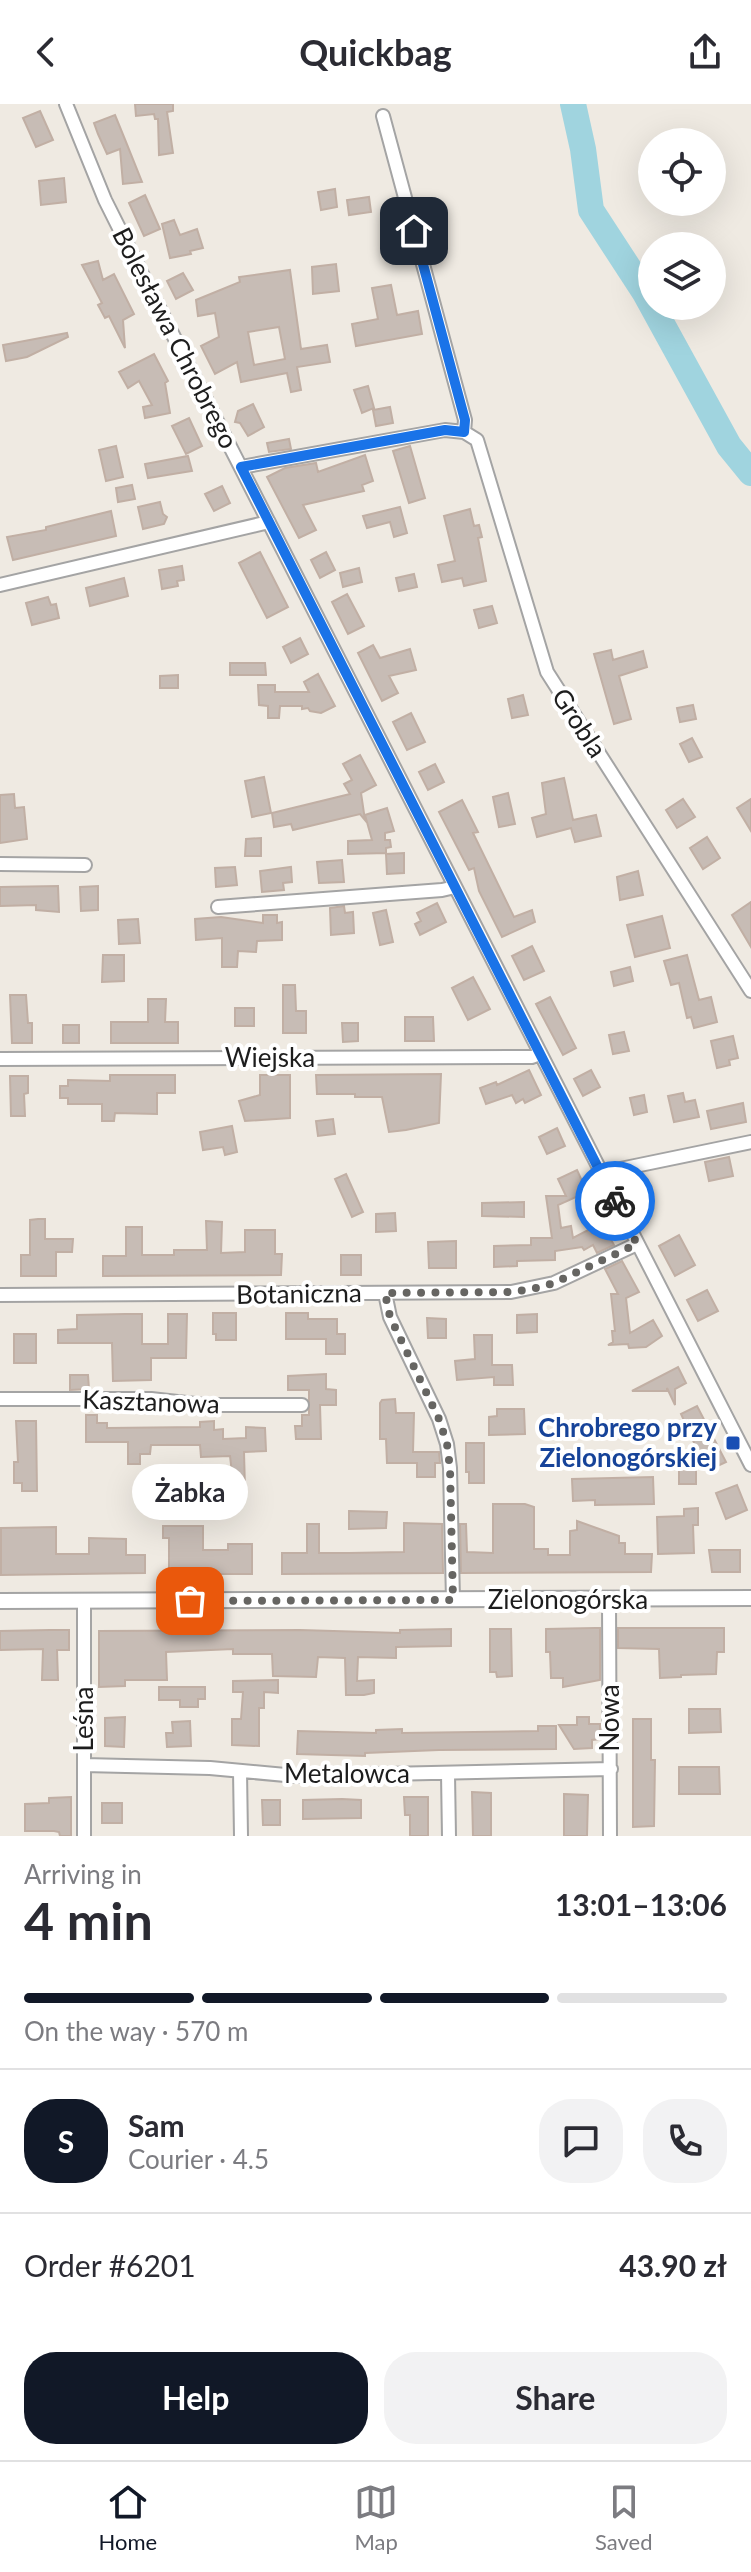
<!DOCTYPE html>
<html lang="en">
<head>
<meta charset="utf-8">
<style>
  :root { --surface:#fff; --page:#f2f2f3; --text:#2b2b33; --muted:#7c7c81; --line:#e1e1e2; --accent:#111827 }
  body { margin:0; font-family:Lato,sans-serif; background:var(--page); color:var(--text); height:100vh; display:flex; flex-direction:column; font-size:30px; white-space:nowrap }
  * { box-sizing:border-box; margin:0 }
  p { font-size:26px; color:var(--muted) }
  .icon { flex:none; width:44px; height:44px; fill:none; stroke:currentColor; stroke-width:2; stroke-linecap:round; stroke-linejoin:round }
  .map { position:relative; height:1732px; overflow:hidden }
  .details { display:flex; flex-direction:column; background:var(--surface); flex:1 }
  .details>* { flex:none }
  .controls { position:absolute; left:638px; top:24px; display:grid; gap:16px }
  .controls a { display:grid; place-items:center; width:88px; height:88px; border-radius:50%; background:var(--surface); box-shadow:0 8px 32px #0002; font-size:40px }
  .pin { position:absolute; display:grid; place-items:center; width:68px; height:68px; color:#fff; margin:-34px; border-radius:16px; box-shadow:0 4px 12px #0006 }
  .courier { position:absolute; display:grid; place-items:center; width:80px; height:80px; margin:-40px; border:6px solid #1a73e8; border-radius:50%; background:#fff; color:#222; box-shadow:0 2px 10px #0007 }
  .bubble { position:absolute; height:56px; border-radius:28px; background:var(--surface); box-shadow:0 8px 32px #0002; font-size:26px; font-weight:700; line-height:56px; text-align:center }
  .headline em { font-style:normal; font-weight:700 }
  .headline div { display:flex; flex-direction:column-reverse }
  .headline { display:flex; align-items:center; justify-content:space-between; height:136px; padding:0 24px }
  h1 { font-size:52px; font-weight:700; line-height:60px }
  .bar { display:grid; grid-template-columns:repeat(4,1fr); gap:12px 8px; align-content:center; height:96px; padding:0 24px }
  .bar i { height:10px; border-radius:6px; background:var(--line) }
  .bar .on { background:var(--accent) }
  .bar p { grid-column:span 4 }
  .line { display:flex; align-items:center; gap:20px; padding:0 24px; border-top:2px solid var(--line) }
  .line div { flex:1 }
  .round { display:grid; place-items:center; flex:none; width:84px; height:84px; border-radius:32px; background:var(--page) }
  .cta { display:flex; gap:16px; margin-top:auto; padding:16px 24px }
  .cta a { flex:1; height:92px; border-radius:32px; background:var(--accent); color:#fff; font-size:32px; font-weight:700; line-height:92px; text-align:center }
  .cta a+a { background:var(--page); color:var(--text) }
  header { display:flex; justify-content:space-between; align-items:center; height:104px; padding:0 24px; background:var(--surface); font-size:36px; font-weight:700 }
  .menu { display:flex; justify-content:space-around; align-items:center; height:112px; border-top:2px solid var(--line); background:var(--surface); font-size:22px; color:var(--muted) }
  .menu a { display:grid; justify-items:center; gap:4px }
  .menu .on { color:var(--accent) }
  .map>svg:first-child { display:block }
  .lines { fill:none; stroke-linecap:round; stroke-linejoin:round }
  .river { stroke:#a0d4df; stroke-width:26 }
  .building { fill:#c7bcb5; stroke:#c1afa4; stroke-width:2; fill-rule:evenodd }
  .minor-casing { stroke:#a4a4a4; stroke-width:16 }
  .tertiary-casing { stroke:#a4a4a4; stroke-width:18 }
  .minor { stroke:#fff; stroke-width:12 }
  .tertiary { stroke:#fff; stroke-width:14 }
  .done { stroke:#666562; stroke-width:8; stroke-dasharray:0 14.4 }
  .route { stroke:#1a73e8; stroke-width:10 }
  .transit-dot { fill:#1a4fb4; stroke:#fff; stroke-width:3 }
  .labels { text-anchor:middle; stroke-width:8; stroke-linejoin:round; paint-order:stroke }
  .street-label { font-size:26px; fill:#1d1d1d; stroke:#fff }
  .transit-label { font-size:26px; font-weight:bold; fill:#164399; stroke:#fff; text-anchor:end }
</style>
</head>
<body>
<header><svg class="icon" aria-label="back" viewBox="0 0 24 24"><path d="M15 5l-7 7 7 7"/></svg>Quickbag<svg class="icon" aria-label="share" viewBox="0 0 24 24"><path d="M12 15V3M7 8l5-5 5 5M5 13v7h14v-7"/></svg></header>
<div class="map">
<svg width="751" height="1732" viewBox="0 0 751 1732">
  <rect width="100%" height="100%" fill="#efeae2"/>
  <g class="lines">
    <!-- river -->
    <path class="river" d="M573,0L583,45L591,106L645,189L729,342L751,369"/>
  </g>
  <!-- building -->
  <path class="building" d="M135,0H173V7L167,8L173,49L159,51L158,15H155L154,10L136,12Z
    M40,7L53,36L36,43L23,14Z
    M115,11L126,38L142,78L123,80L120,45L107,50L98,30L94,19Z
    M64,74L66,98L41,101L39,77Z
    M335,85L337,103L321,106L318,88Z
    M145,91L160,125L144,132L129,99Z
    M369,93L371,108L349,111L347,96Z
    M174,116L180,131L197,125L203,144L190,147L191,150L170,154L162,120Z
    M98,157L103,176L114,170L134,210L123,216L125,244L109,212L105,214L98,201L102,199L82,161Z
    M336,160L339,187L313,190L312,163Z
    M290,166L301,245L327,241L330,258L297,263L301,286L291,288L287,269L241,278L237,258L215,270L201,242L219,233L215,209L198,212L196,196L240,178L239,173ZM279,223L285,255L254,261L248,228Z
    M183,169L193,186L176,195L167,177Z
    M391,181L397,211L418,207L422,230L356,242L352,220L378,215L372,184Z
    M67,229L68,233L27,253L6,257L3,241Z
    M154,250L168,277L165,279L170,309L145,314L143,303L152,301L139,277L128,284L119,268Z
    M368,282L374,304L362,309L354,286Z
    M253,300L264,323L248,332L240,319L235,318L238,307Z
    M390,303L393,319L376,322L373,306Z
    M189,314L202,342L186,350L172,322Z
    M289,335L291,345L269,348L267,339Z
    M116,342L123,373L106,377L99,346Z
    M410,342L425,394L409,399L393,347Z
    M365,351L373,377L362,381L364,387L303,401L316,426L299,434L267,373L285,364L316,359L318,368Z
    M188,352L192,367L148,374L145,360Z
    M132,381L135,395L118,398L116,384Z
    M222,382L230,399L214,407L205,390Z
    M160,398L163,410L167,413L164,420L143,425L138,403Z
    M400,403L407,429L394,433L390,418L367,424L363,412Z
    M470,405L474,422L479,421L482,433L478,434L486,477L464,482L462,474L442,478L438,461L455,457L444,412Z
    M111,407L116,432L13,456L7,433L46,426V423Z
    M260,448L288,503L267,514L239,459Z
    M326,448L335,466L320,474L311,456Z
    M182,462L184,476L177,477L178,482L162,485L159,466Z
    M359,464L362,478L343,483L340,469Z
    M414,470L417,483L399,487L396,474Z
    M124,474L128,492L90,502L86,484Z
    M347,490L364,522L348,530L332,498Z
    M48,493L51,501L56,500L59,514L32,521L26,499Z
    M492,502L497,519L479,524L474,506Z
    M300,534L308,550L291,559L283,543Z
    M373,541L380,554L410,545L416,566L389,572L398,589L382,597L358,549Z
    M611,546L613,556L643,547L647,563L619,572L631,615L614,620L594,550Z
    M230,559H265L266,571H230Z
    M318,570L335,602L321,609L310,607L308,604L302,605V602H280L279,614H268V602L259,601L258,581H275V588H309L304,578Z
    M178,571V584H160V572Z
    M523,591L528,611L512,614L508,595Z
    M693,601L696,615L680,618L677,604Z
    M411,609L425,638L407,646L393,618Z
    M692,634L702,653L689,658L680,640Z
    M360,651L376,681L361,689L365,716L360,710L293,726L291,720L274,723L272,709L350,690L344,680L352,676L343,660Z
    M435,660L444,678L428,686L419,668Z
    M264,673L271,709L252,713L245,677Z
    M564,674L573,716L596,711L601,732L575,738L571,724L537,733L532,714L546,710L542,679Z
    M508,689L515,720L499,723L493,693Z
    M14,690L15,704L24,703L27,735L0,739V691Z
    M683,695L695,713L677,724L666,706Z
    M751,695V727L737,704Z
    M462,696L478,728L473,729L514,813L532,806L535,818L502,833L479,787L474,764L469,766L439,708Z
    M387,704L394,727L385,729V736H390L391,743L386,744V749L348,750V737L372,736L365,711Z
    M707,733L720,754L703,765L690,744Z
    M261,734V752H245L246,735Z
    M404,749V769L387,770L386,750Z
    M342,756L344,778L319,779L317,758Z
    M235,763L237,781L216,783L215,764Z
    M291,763L292,778L283,779L284,786L262,788L260,767Z
    M638,767L643,791L620,796L617,773Z
    M58,782L59,808L36,806V801L0,802V783Z
    M98,782V806L81,807L80,783Z
    M751,798V843L732,811Z
    M437,799L446,818L420,831L415,820L421,817L417,809Z
    M344,802L345,809L353,808L354,829L331,831L330,804Z
    M386,806L393,838L380,841L373,809Z
    M263,811H277V819L282,818V836L257,837L256,848L238,847L237,863H222V834L196,836L195,815L221,813L263,819Z
    M662,812L670,844L635,853L627,821Z
    M138,815L140,839L119,840L118,816Z
    M532,842L544,867L524,876L512,852Z
    M103,851H124V877L102,878Z
    M687,851L699,896L711,893L717,918L694,924L691,913L687,914L679,879L671,881L664,857Z
    M630,863L633,877L614,882L611,868Z
    M473,873L490,905L468,916L452,884Z
    M283,881H295L296,907H306V929H283Z
    M10,891H26L28,919H32V939H12Z
    M550,893L576,944L563,951L536,900Z
    M148,895H166L165,918H178V939H111V918H148Z
    M235,904H254V922H235Z
    M405,913H433L434,937H405Z
    M342,919H358V937L343,938Z
    M63,921H79V939H63Z
    M624,928L629,947L613,950L609,931Z
    M733,932L738,954L729,956L730,961L717,964L711,937Z
    M529,966L541,991L525,999L523,995L516,999L512,991L486,1000L480,984L496,978L497,981Z
    M591,966L600,983L583,992L574,975Z
    M441,970L439,1019L406,1026L389,1028L382,993H355V990H317L316,971Z
    M110,971H175V989H157V1010L115,1009L114,1017H102V1000H68V994H60V982H68V976L110,977Z
    M260,971H290V1014L245,1017L239,997L260,991Z
    M10,972H28V989L24,990L25,1012H11Z
    M683,989L685,998L695,996L699,1013L674,1018L668,992Z
    M644,991L647,1008L634,1011L630,994Z
    M743,999L746,1018L711,1025L707,1007Z
    M333,1015L335,1030L318,1032L316,1017Z
    M232,1022L237,1048L225,1051L223,1043L203,1046L200,1028Z
    M557,1024L565,1042L547,1050L539,1033Z
    M729,1053L733,1072L709,1077L705,1058Z
    M577,1066L587,1088L558,1101L561,1124L571,1122L573,1134L590,1125L592,1129L604,1123L614,1141L597,1149L593,1141L584,1146L582,1143L555,1147V1156L517,1157V1162L494,1163V1142L531,1141V1134H552L546,1092H566L558,1075Z
    M346,1070L363,1108L352,1113L335,1075Z
    M642,1070L653,1092L638,1099L624,1073Z
    M524,1098V1113L482,1112V1099Z
    M395,1109L396,1127L376,1128V1110Z
    M38,1115H45V1135H73L72,1148H56V1172H21V1151H30V1116Z
    M206,1117L222,1118L221,1149L245,1148V1126H275V1150H282L281,1171L103,1172V1152H126V1123H142V1151H174V1146H207Z
    M679,1131L695,1161L675,1172L659,1142Z
    M456,1137V1164H429L428,1138Z
    M341,1151H361V1171H341Z
    M622,1157L639,1188L626,1194L630,1229L653,1216L662,1232L646,1243L629,1244L628,1240L608,1241L613,1238L612,1227H615L611,1190H618L605,1165Z
    M707,1186L718,1207L698,1217L687,1196Z
    M213,1209H236V1236H216V1230H213Z
    M286,1209H308V1215H337V1230H345V1250H326V1235H286Z
    M125,1210H142V1240H168V1210H187L186,1254H151V1276L113,1277L112,1239H58V1226L77,1225V1211Z
    M537,1210V1228L517,1229V1211Z
    M427,1214L446,1215V1234H428Z
    M14,1230H36V1259H14Z
    M474,1231H492V1261H512L513,1281H494V1273L457,1276L455,1257L475,1255Z
    M678,1263L686,1279L675,1285V1301L667,1284V1287H632Z
    M326,1270V1285L336,1286V1301H320L321,1335H296L295,1322H302V1311H309V1286H288V1272Z
    M70,1271H88L89,1285L70,1286Z
    M395,1295L396,1309H414L413,1348H439L440,1359H435V1373H417V1359H387L386,1335H380V1299L382,1296Z
    M697,1302L726,1358L711,1365H706L681,1310Z
    M497,1305H524L525,1330L489,1331V1313L497,1312Z
    M86,1311H97V1319H107V1324L200,1323V1318L214,1317V1326L223,1325V1335L246,1334V1323L265,1324L266,1347L244,1348L245,1385L234,1386L230,1352L201,1353L200,1341H151L150,1350H140V1360H128V1338H86Z
    M16,1317H36L37,1387H22V1379H14V1358H18Z
    M466,1339H484V1379H469V1368H466Z
    M679,1366H696V1380H679Z
    M653,1373L654,1400L595,1401V1396L573,1397L572,1375Z
    M737,1381L747,1406L726,1415L716,1389Z
    M493,1400H525L534,1403V1445H548V1451H570V1427L577,1426V1417L619,1432V1439H625V1450H652L651,1468L461,1469L460,1420H466L467,1448L493,1449Z
    M195,1401H210V1415H195Z
    M698,1404V1421H693L694,1449L658,1450L657,1413L684,1412V1405Z
    M349,1407L387,1408L386,1424L349,1425Z
    M404,1419L442,1420L443,1469L282,1470V1449H307V1420H319V1449H349L404,1448Z
    M163,1422H203V1446H228V1440H252V1470H169V1434H163Z
    M56,1423V1450H89V1434L126,1435V1451H145V1469L1,1471V1424Z
    M709,1446H740V1468H712Z
    M595,1524H600V1576L563,1583V1574H551L550,1548H546V1525Z
    M618,1524H724V1548H717L716,1570L681,1571V1573L660,1574L659,1545L618,1544Z
    M451,1525V1542L396,1543V1554L358,1553L357,1577L374,1576V1589L364,1591H346L345,1554L318,1553L316,1573L273,1572L272,1550H233V1545L166,1548L167,1576H125V1582L99,1583V1527L300,1526L400,1529V1526Z
    M490,1525H511L512,1572L497,1573L496,1568H490Z
    M50,1526H69V1546H57L58,1576H42L43,1545L0,1546V1527Z
    M278,1576V1589L264,1588V1604H259V1642L232,1641V1615H241L243,1588H233V1577Z
    M159,1583H205V1595H198V1603H180V1596H159Z
    M689,1605H720L721,1628L689,1629Z
    M125,1613L124,1643L105,1642V1614Z
    M577,1613H589V1620H600V1635L592,1636V1644L574,1645L559,1621H577Z
    M633,1615H651V1656H655L654,1722L633,1723Z
    M190,1617L191,1642L167,1643L166,1629H173L172,1618Z
    M538,1622H556V1645L439,1646L365,1649V1652L297,1650L298,1627L376,1629V1626L402,1625V1629L538,1627Z
    M679,1663H719L720,1690H679Z
    M472,1688L491,1689V1732H473Z
    M564,1690L588,1691L587,1732H564Z
    M71,1693V1732H60L59,1728L54,1727H25V1700L49,1699V1694Z
    M404,1693H428V1732H410V1711H405Z
    M342,1695L361,1696V1714L303,1715V1696Z
    M262,1696H280V1721H263Z
    M102,1699H122V1719H102Z"/>
  <g class="lines">
    <!-- minor casing -->
    <g class="minor-casing">
      <path id="minor" d="M66,0L105,96L151,188L751,1361
        M383,12L465,316L464,328
        M241,363L445,326L464,328L477,336L547,568L751,887
        M0,481L269,418
        M0,760L85,761
        M218,803L442,786L455,783
        M0,955L532,953L540,950
        M601,1069L751,1038
        M385,1189L390,1213L439,1315L447,1340L450,1364L453,1496
        M0,1191L511,1188L554,1179L637,1140
        M0,1295H151L204,1301H302
        M609,1496L610,1732
        M84,1497V1732
        M84,1661L210,1664L296,1672L611,1665
        M240,1667L241,1732
        M448,1670L449,1732"/>
    </g>
    <!-- tertiary casing -->
    <g class="tertiary-casing">
      <path id="tertiary" d="M0,1497L751,1494"/>
    </g>
    <!-- minor -->
    <use href="#minor" class="minor"/>
    <!-- tertiary -->
    <use href="#tertiary" class="tertiary"/>
  </g>
  <g class="lines">
    <!-- done -->
    <path class="done" d="M190,1497L453,1496L450,1364L447,1340L439,1315L390,1213L385,1189L511,1188L532,1185L554,1179L637,1140L615,1097"/>
    <!-- route -->
    <path class="route" d="M414,127L465,316L464,328L445,326L241,363L615,1097"/>
  </g>
  <!-- markers -->
  <rect class="transit-dot" x="725" y="1331" width="16" height="16" rx="4"/>
  <g class="labels">
    <!-- street labels -->
    <g class="street-label">
      <text transform="translate(175 234) rotate(63)" y="9">Bolesława Chrobrego</text>
      <text transform="translate(579 619) rotate(57)" y="9">Grobla</text>
      <text x="270" y="963">Wiejska</text>
      <text transform="translate(299 1190) rotate(-1)" y="9">Botaniczna</text>
      <text transform="translate(151 1298) rotate(2)" y="9">Kasztanowa</text>
      <text x="568" y="1505">Zielonogórska</text>
      <text transform="translate(610 1614) rotate(-90)" y="9">Nowa</text>
      <text transform="translate(84 1615) rotate(-90)" y="9">Leśna</text>
      <text x="347" y="1679">Metalowca</text>
    </g>
    <!-- transit labels -->
    <g class="transit-label">
      <text x="717" y="1333">Chrobrego przy<tspan x="717" dy="30">Zielonogórskiej</tspan></text>
    </g>
  </g>
</svg>
<div class="controls">
<a><svg class="icon" aria-label="locate" viewBox="0 0 24 24"><circle cx="12" cy="12" r="6"/><path d="M12 2v4M12 18v4M2 12h4M18 12h4"/></svg></a>
<a><svg class="icon" aria-label="layers" viewBox="0 0 24 24"><path d="M12 4l9 5-9 5-9-5zM3 14l9 5 9-5"/></svg></a>
</div>
<div class="pin" style="left:190px;top:1497px;background:#ea580c"><svg class="icon" aria-label="bag" viewBox="0 0 24 24"><path d="M5 8h14l-1 12H6zM9 8a3 3 0 0 1 6 0"/></svg></div>
<div class="pin" style="left:414px;top:127px;background:#1f2937"><svg class="icon" aria-label="home" viewBox="0 0 24 24"><path d="M3 11l9-7 9 7M6 9v11h12V9"/></svg></div>
<div class="courier" style="left:615px;top:1097px"><svg class="icon" aria-label="bike" viewBox="0 0 24 24"><circle cx="6" cy="16" r="4"/><circle cx="18" cy="16" r="4"/><path d="M6 16l4-8h5l3 8M10 8l3 8H6M13 5h3"/></svg></div>
<div class="bubble" style="left:132px;top:1360px;width:116px">Żabka</div>
</div>
<section class="details">
<div class="headline"><div><h1>4 min</h1><p>Arriving in</p></div><em>13:01–13:06</em></div>
<div class="bar"><i class="on"></i><i class="on"></i><i class="on"></i><i></i><p>On the way · 570 m</p></div>
<div class="line" style="height:144px"><b class="round" style="background:var(--accent);color:#fff">S</b><div><b>Sam</b><p>Courier · 4.5</p></div><a class="round"><svg class="icon" aria-label="chat" viewBox="0 0 24 24"><path d="M4 5h16v11H9l-5 4z"/></svg></a><a class="round"><svg class="icon" aria-label="phone" viewBox="0 0 24 24"><path d="M5 4h4l2 5-3 2q2 4 5 5l2-3 5 2v4C11 20 4 13 5 4z"/></svg></a></div>
<div class="line" style="height:104px"><div>Order #6201</div><b>43.90 zł</b></div>
<div class="cta"><a>Help</a><a>Share</a></div>
</section>
<nav class="menu">
<a class="on"><svg class="icon" aria-label="home" viewBox="0 0 24 24"><path d="M3 11l9-7 9 7M6 9v11h12V9"/></svg>Home</a>
<a><svg class="icon" aria-label="map" viewBox="0 0 24 24"><path d="M3 6l6-2 6 2 6-2v14l-6 2-6-2-6 2zM9 4v14M15 6v14"/></svg>Map</a>
<a><svg class="icon" aria-label="saved" viewBox="0 0 24 24"><path d="M7 4h10v16l-5-4-5 4z"/></svg>Saved</a>
</nav>
</body>
</html>
